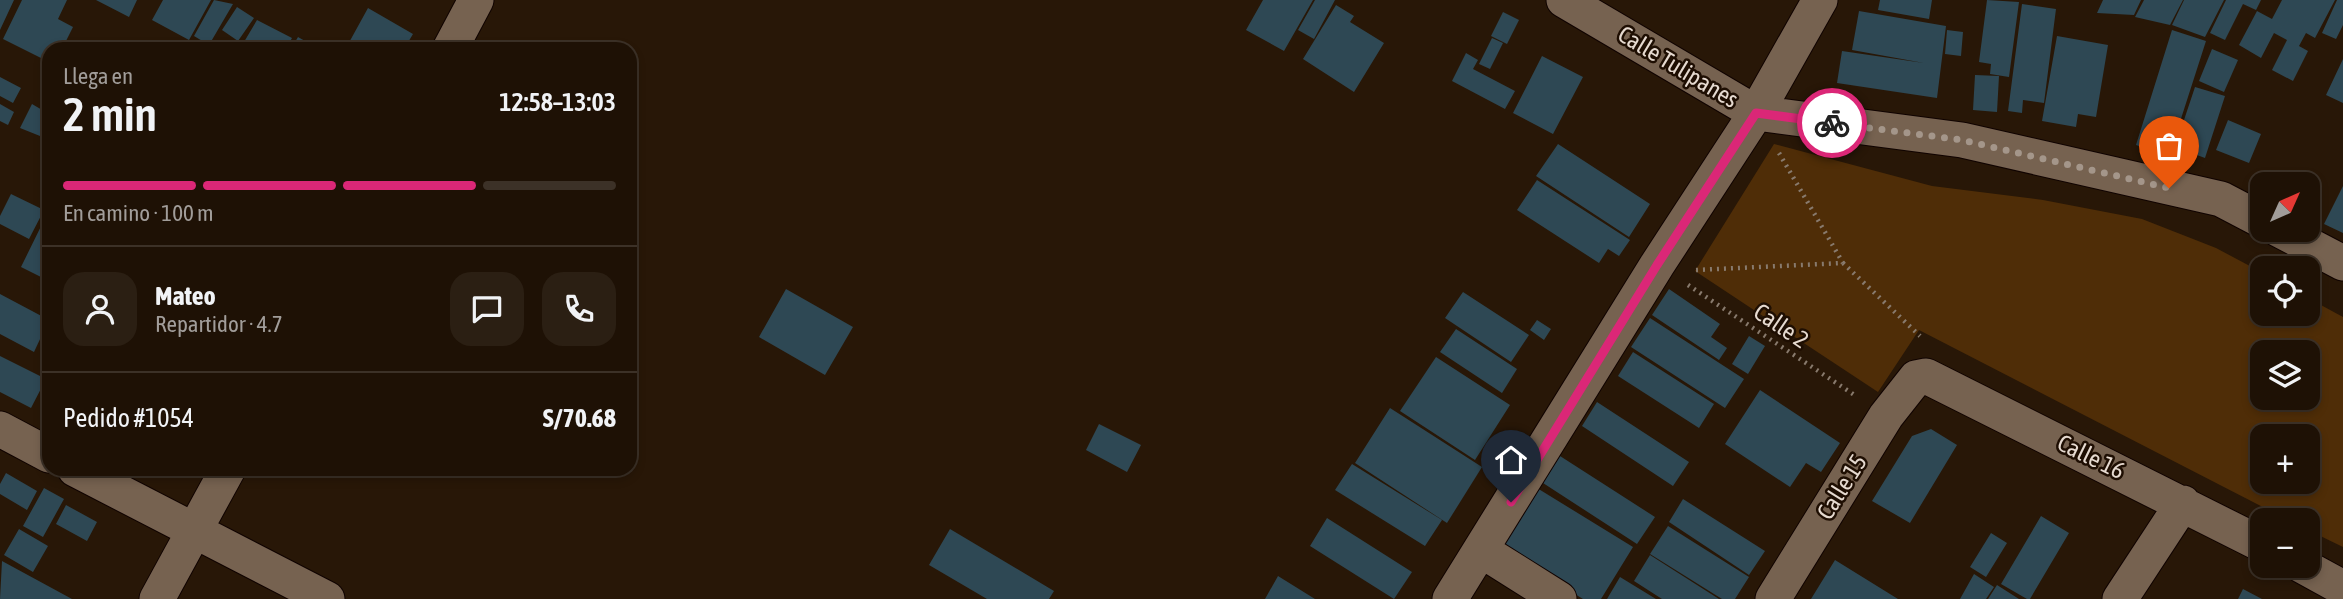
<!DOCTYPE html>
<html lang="es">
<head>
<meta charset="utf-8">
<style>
  :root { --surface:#1e1105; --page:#2b1f13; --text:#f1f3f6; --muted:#a19d9a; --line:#3c3127; --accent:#db2777 }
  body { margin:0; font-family:"Asap Condensed",sans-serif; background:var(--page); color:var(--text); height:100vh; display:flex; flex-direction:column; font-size:26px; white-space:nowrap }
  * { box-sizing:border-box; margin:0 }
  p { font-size:23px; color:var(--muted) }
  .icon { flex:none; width:38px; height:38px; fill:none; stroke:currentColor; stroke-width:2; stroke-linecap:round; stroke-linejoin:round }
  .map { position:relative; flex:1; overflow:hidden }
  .panel { position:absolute; left:42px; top:42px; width:595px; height:434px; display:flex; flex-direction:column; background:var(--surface); border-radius:21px; box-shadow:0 4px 10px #0003,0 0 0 2px var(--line) }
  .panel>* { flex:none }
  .needle { width:46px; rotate:45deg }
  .fabs { position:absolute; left:2250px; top:172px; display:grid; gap:14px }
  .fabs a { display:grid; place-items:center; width:70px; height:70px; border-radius:14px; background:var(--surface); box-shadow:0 4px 10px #0003,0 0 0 2px var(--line); font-size:35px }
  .pin { position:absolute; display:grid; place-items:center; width:60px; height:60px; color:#fff; margin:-72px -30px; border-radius:50% 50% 50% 0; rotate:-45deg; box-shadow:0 0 7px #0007 }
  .pin .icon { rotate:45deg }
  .courier { position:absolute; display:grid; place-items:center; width:70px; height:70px; margin:-35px; border:5px solid #db2777; border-radius:50%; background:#fff; color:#222; box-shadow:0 2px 9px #0007 }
  .overview em { font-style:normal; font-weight:600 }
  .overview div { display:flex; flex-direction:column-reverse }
  .overview { display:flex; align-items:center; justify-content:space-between; height:119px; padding:0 21px }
  h1 { font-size:46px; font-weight:600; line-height:52px }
  .bar { display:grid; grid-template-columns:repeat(4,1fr); gap:10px 7px; align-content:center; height:84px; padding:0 21px }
  .bar i { height:9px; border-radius:5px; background:var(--line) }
  .bar .on { background:var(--accent) }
  .bar p { grid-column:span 4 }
  .line { display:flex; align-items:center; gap:18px; padding:0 21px; border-top:2px solid var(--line) }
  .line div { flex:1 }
  .round { display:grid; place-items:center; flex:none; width:74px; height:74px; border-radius:21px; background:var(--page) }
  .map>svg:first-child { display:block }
  .green { fill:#4f2d07; fill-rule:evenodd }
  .building { fill:#2e4854 }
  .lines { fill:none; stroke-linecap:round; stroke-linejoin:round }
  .street-casing { stroke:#100300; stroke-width:37 }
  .path { stroke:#887a6d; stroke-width:4.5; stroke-dasharray:2 5; stroke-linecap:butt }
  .street { stroke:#766250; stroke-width:35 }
  .done { stroke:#a4968a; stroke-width:7; stroke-dasharray:0 12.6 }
  .route { stroke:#db2777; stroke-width:9 }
  .labels { text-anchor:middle; stroke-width:5; stroke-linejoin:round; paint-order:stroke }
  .street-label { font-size:24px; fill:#e6dad0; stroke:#1e0e02 }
</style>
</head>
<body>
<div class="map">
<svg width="2343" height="599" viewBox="0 0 2343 599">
  <rect width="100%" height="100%" fill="#281707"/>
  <!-- green -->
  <path class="green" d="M1774,144L1932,186L2043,200L2142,219L2216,248L2263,273V313H2308V298L2343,317V547L2308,530V520H2288L1919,330L1878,392L1695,271ZM2263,352H2308V397H2263ZM2263,436H2308V481H2263Z"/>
  <!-- building -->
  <path class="building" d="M0,0H14L0,30Z
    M22,0H67L58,19L73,27L62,49H49V62L3,39Z
    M96,0H137L129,17Z
    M163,0H211L189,40L152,20Z
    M214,0L233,4L209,45L194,36Z
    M1263,0H1313L1284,51L1246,30Z
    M1315,0H1335L1314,39L1298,30Z
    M1880,0H1932L1929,19L1878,10Z
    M1987,0L2019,2L2009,77L1990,74L1991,64L1979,62Z
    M2103,0H2141L2134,15L2097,13Z
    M2144,0H2183L2170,25L2135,17Z
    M2184,0H2224L2205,37L2172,25Z
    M2226,0H2261L2256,10L2243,4L2225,40L2210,33Z
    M2282,0H2335L2315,38L2306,33L2299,46L2308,51L2293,81L2272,70L2287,40L2274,33L2261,58L2239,45L2257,11L2272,19Z
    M2337,0H2343V25L2336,39L2322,33Z
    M2022,4L2056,9L2044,103L2023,100L2022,113L2008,111Z
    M1336,5L1354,16L1350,22L1384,43L1354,92L1303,59Z
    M237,7L254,18L238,41L222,30Z
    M368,8L413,34L404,49L346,48Z
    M1859,11L1946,26L1937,98L1837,83L1842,51L1924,63L1852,50Z
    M1503,12L1519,20L1507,44L1491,36Z
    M257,20L292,38L286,49H257L244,42Z
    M1947,30L1963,32L1961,56L1945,54Z
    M2172,30L2206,41L2169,156L2136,145Z
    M2057,36L2108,45L2096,117L2078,114L2076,127L2042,121Z
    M298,37L319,49H291Z
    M1492,38L1503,43L1490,69L1479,64Z
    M2212,49L2238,60L2224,92L2199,81Z
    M1466,53L1478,60L1473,69L1515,91L1505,109L1452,81Z
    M1542,56L1583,77L1553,134L1513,113Z
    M2343,59V103L2326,95Z
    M1975,75L1999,76L1997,112L1973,110Z
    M0,77L21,88L13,103L0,96Z
    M2195,87L2225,96L2205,158L2175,147Z
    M0,104L14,112L8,125L0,121Z
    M32,104L49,114V145L43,142L45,138L20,128Z
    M2228,120L2261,134L2249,163L2216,150Z
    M1558,144L1650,204L1629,237L1536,176Z
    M1537,180L1630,240L1619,256L1608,249L1599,263L1517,210Z
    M2343,186V233L2324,224Z
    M11,194L44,210L29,239L0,224V216Z
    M49,210V281L21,267Z
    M786,289L853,327L825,375L759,337Z
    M1669,289L1720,324L1711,337L1727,348L1719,360L1652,315Z
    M1463,292L1529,335L1511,362L1445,318Z
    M0,294L49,320L34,352L0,334Z
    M1650,318L1744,379L1725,408L1631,347Z
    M1537,320L1551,329L1544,340L1530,330Z
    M1456,329L1517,369L1502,393L1440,352Z
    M1749,336L1765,346L1748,374L1732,364Z
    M1633,352L1714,404L1699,428L1618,376Z
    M0,356L46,379L31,408L0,392Z
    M1436,357L1510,405L1475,460L1400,411Z
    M1760,390L1840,443L1821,472L1806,463L1790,487L1725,444Z
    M1597,402L1689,462L1673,486L1582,426Z
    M1390,408L1482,467L1447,523L1355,463Z
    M1099,424L1141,445L1127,472L1086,450Z
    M1931,429L1957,445L1910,523L1872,501L1912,436Z
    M1560,456L1655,517L1637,544L1543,483Z
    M1352,464L1442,520L1425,546L1335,490Z
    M6,473L37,491L27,510L0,494V484Z
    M44,488L64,499L43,537L23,526Z
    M1537,488L1633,547L1601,599H1583L1500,548Z
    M1683,499L1765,551L1749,575L1669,522Z
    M66,505L97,522L87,541L56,524Z
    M2041,516L2069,533L2030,599H2027L2001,584Z
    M1327,518L1412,572L1394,599L1310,546Z
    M1668,526L1749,577L1735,599H1722L1650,554Z
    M19,529L48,546L33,572L4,555Z
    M950,529L1054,591L1049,599H987L929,565Z
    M1991,533L2007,543L1986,577L1970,567Z
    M1650,555L1719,599H1662L1634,581Z
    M1835,560L1898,599H1811Z
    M2,561L72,599H0Z
    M1974,574L1994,587L1986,599H1960Z
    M1278,576L1315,599H1265Z
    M1620,577L1656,599H1607Z
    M1997,585L2019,599H1988Z
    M2243,589L2262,599H2238Z"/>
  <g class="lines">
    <!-- street casing -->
    <g class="street-casing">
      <path id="street" d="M1564,0L1756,113L1962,140L2221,199L2263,221
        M450,49L476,0
        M2278,229L2343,263
        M0,429L49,455
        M75,469L327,599
        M1481,550L1559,599
        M2301,565L2343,588
        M157,599L228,469
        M1450,599L1657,265L1756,113L1820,0
        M1773,599L1886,416L1916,378L1926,376L2263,545
        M2120,599L2183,503"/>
    </g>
    <!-- path -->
    <path class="path" d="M1779,153L1843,263
      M1696,270L1843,263L1920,336
      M1688,285L1856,396"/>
    <!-- street -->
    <use href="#street" class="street"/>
  </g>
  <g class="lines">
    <!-- done -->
    <path class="done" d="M1832,123L1962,140L2169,188"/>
    <!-- route -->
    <path class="route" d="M1511,502L1657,265L1756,113L1832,123"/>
  </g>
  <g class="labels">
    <!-- street labels -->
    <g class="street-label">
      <text transform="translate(1678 67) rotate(31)" y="8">Calle Tulipanes</text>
      <text transform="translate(1781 326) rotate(34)" y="8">Calle 2</text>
      <text transform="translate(2091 457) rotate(26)" y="8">Calle 16</text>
      <text transform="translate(1842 487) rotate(-58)" y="8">Calle 15</text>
    </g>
  </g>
</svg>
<div class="fabs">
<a><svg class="needle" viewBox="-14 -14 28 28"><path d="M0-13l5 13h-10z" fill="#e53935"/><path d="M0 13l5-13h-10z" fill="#a19d9a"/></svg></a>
<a><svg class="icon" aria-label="locate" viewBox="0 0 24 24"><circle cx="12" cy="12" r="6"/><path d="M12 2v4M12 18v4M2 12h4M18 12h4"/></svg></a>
<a><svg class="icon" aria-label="layers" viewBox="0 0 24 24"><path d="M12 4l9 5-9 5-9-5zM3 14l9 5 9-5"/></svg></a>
<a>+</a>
<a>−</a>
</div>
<div class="pin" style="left:2169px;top:188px;background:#ea580c"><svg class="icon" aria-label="bag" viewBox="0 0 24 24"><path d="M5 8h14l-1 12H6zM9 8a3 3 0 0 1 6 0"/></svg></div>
<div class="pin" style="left:1511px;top:502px;background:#1f2937"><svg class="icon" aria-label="home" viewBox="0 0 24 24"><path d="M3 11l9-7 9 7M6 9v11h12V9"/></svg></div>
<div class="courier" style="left:1832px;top:123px"><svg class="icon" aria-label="bike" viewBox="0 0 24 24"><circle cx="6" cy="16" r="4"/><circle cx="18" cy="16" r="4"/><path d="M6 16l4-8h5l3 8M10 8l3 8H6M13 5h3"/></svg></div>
<section class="panel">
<div class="overview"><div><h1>2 min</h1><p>Llega en</p></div><em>12:58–13:03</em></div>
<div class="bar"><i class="on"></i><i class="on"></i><i class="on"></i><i></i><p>En camino · 100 m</p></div>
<div class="line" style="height:126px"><a class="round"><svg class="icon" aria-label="person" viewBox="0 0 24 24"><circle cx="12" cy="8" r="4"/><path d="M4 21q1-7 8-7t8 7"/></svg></a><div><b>Mateo</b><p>Repartidor · 4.7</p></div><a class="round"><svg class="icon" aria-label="chat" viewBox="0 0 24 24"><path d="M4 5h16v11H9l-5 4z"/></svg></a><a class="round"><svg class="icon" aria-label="phone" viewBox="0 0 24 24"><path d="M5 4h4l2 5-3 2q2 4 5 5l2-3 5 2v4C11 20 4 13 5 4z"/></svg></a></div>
<div class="line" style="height:91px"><div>Pedido #1054</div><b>S/70.68</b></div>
</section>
</div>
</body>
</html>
